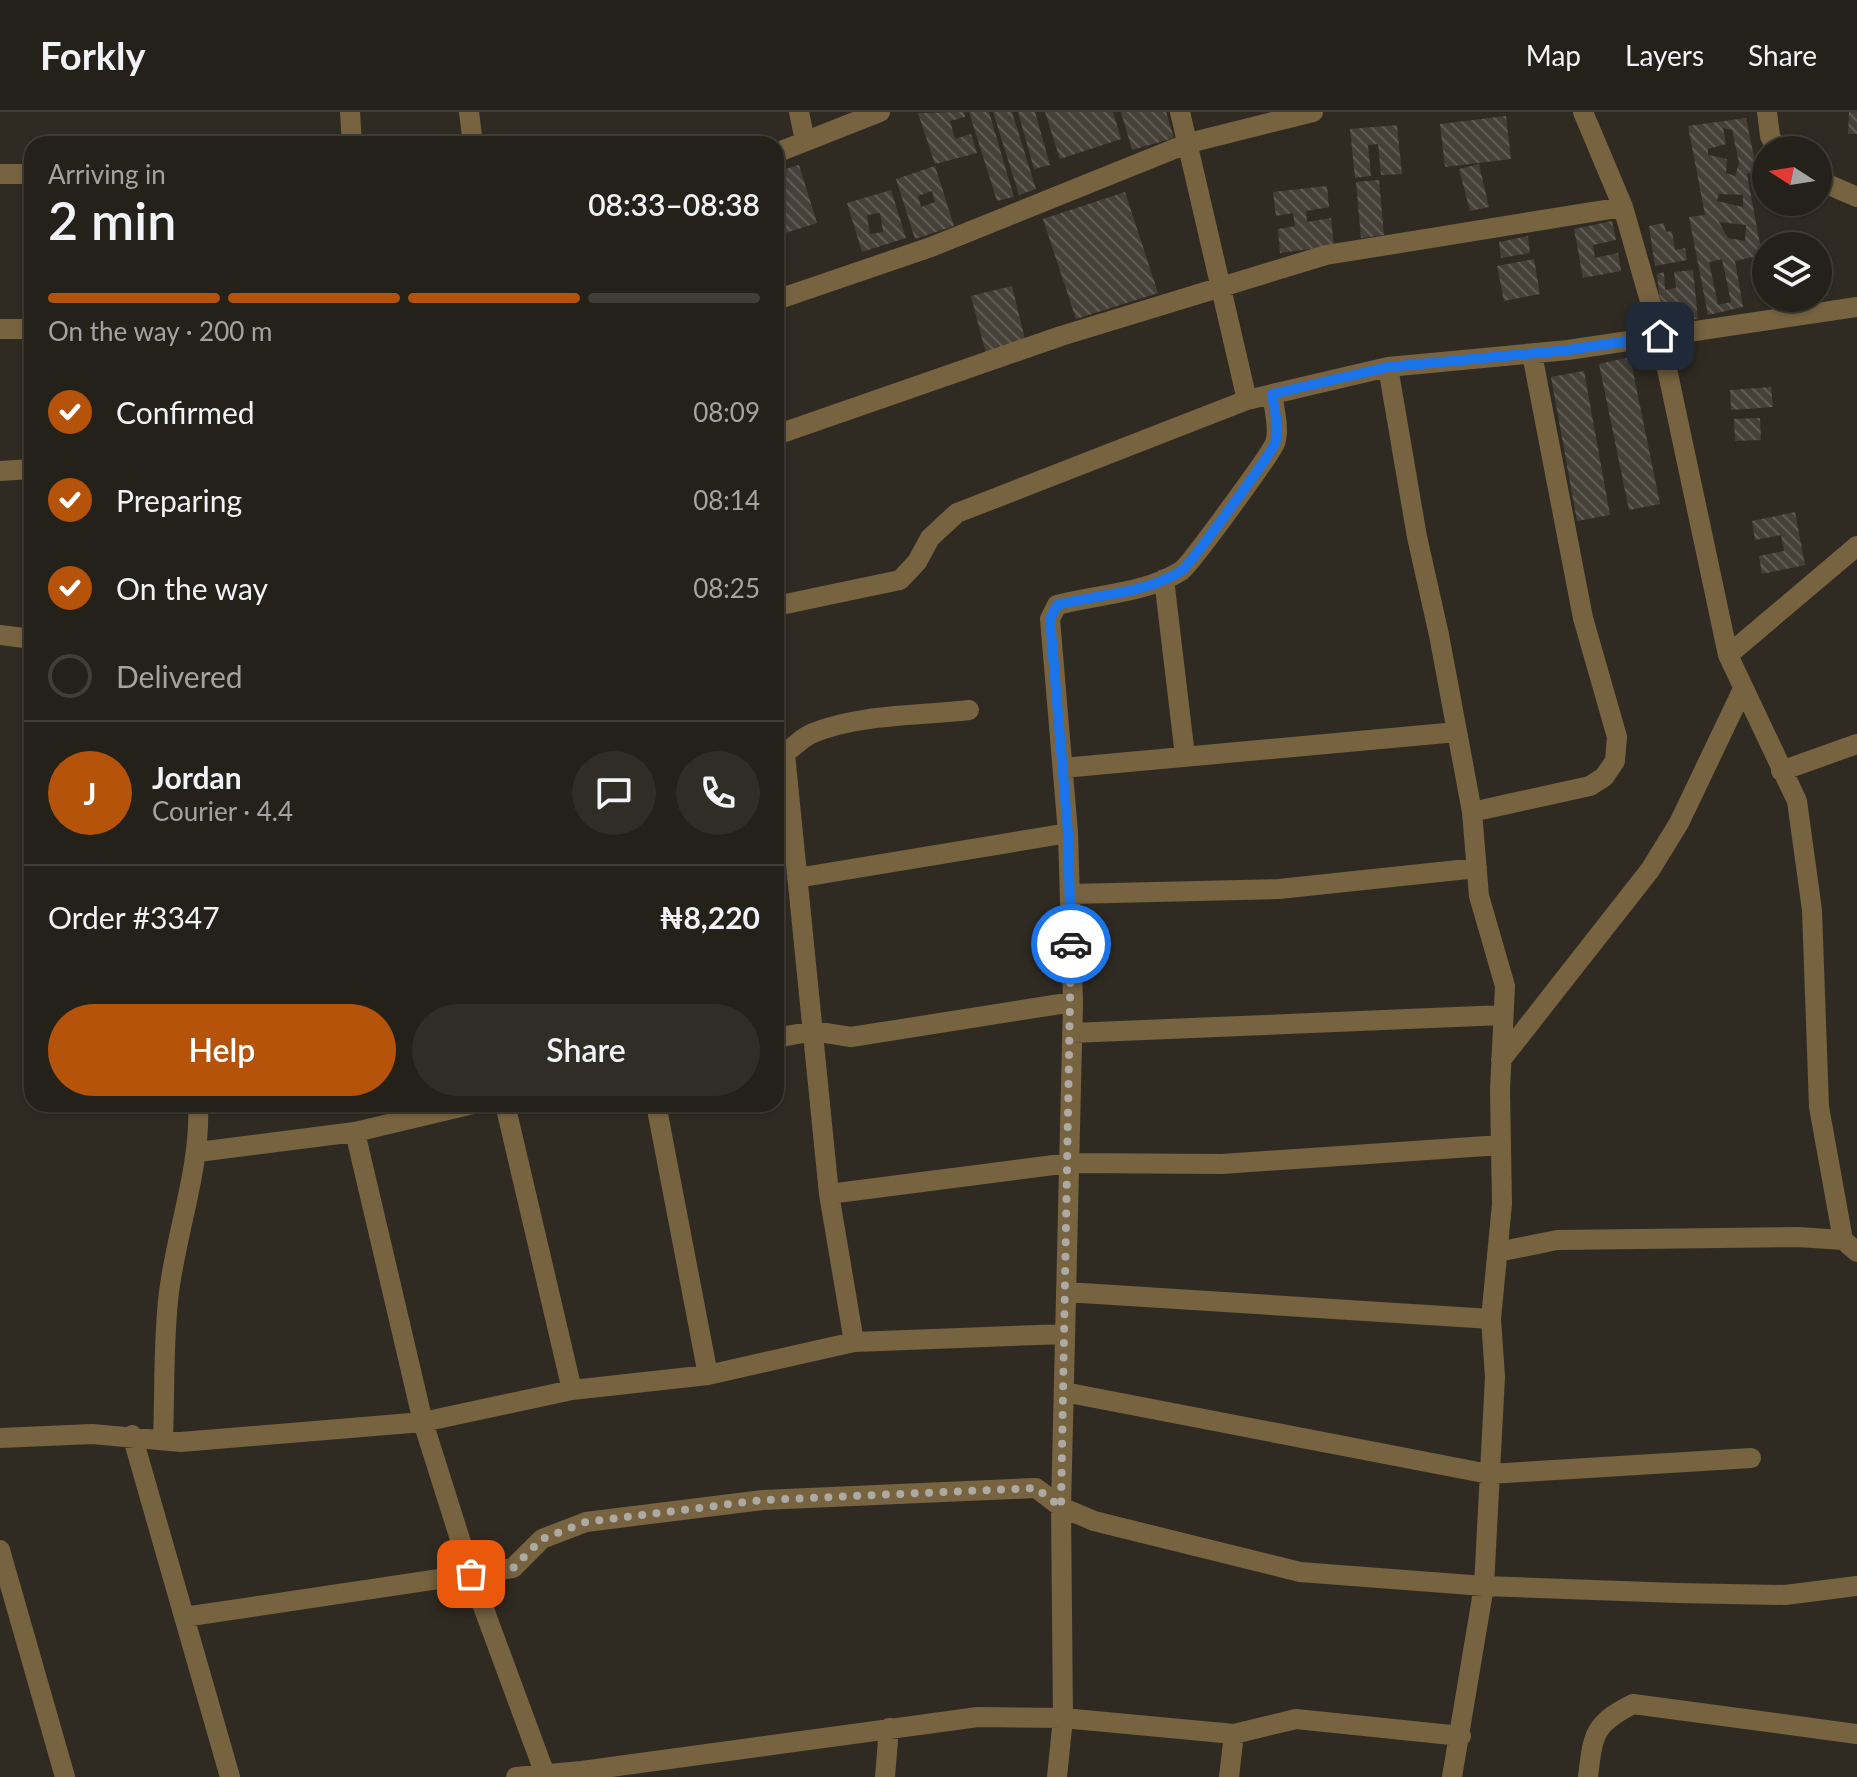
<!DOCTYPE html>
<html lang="en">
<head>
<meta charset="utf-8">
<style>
  :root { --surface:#24201a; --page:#302d27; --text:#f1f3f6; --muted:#a3a3a2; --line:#413e39; --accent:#b45309 }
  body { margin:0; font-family:Lato,sans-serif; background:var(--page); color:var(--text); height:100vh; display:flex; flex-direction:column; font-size:30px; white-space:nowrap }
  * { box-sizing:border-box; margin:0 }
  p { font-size:26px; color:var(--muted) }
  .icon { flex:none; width:44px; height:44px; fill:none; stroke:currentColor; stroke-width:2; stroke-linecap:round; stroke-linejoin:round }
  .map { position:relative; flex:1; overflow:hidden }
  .details { position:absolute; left:24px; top:24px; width:760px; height:976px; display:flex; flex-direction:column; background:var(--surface); border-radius:24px; box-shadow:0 2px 6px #0004,0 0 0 2px var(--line) }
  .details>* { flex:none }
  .needle { width:52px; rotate:282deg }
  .controls { position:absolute; left:1752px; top:24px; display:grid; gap:16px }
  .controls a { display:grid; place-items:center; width:80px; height:80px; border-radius:50%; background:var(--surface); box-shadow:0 2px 6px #0004,0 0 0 2px var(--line); font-size:40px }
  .pin { position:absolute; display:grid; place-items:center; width:68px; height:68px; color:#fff; margin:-34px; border-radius:16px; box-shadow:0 4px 12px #0006 }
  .courier { position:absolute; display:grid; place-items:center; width:80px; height:80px; margin:-40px; border:6px solid #1a73e8; border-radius:50%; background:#fff; color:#222; box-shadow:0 2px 10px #0007 }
  .overview em { font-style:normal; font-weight:600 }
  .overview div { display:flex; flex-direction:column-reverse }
  .overview { display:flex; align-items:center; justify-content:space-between; height:136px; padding:0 24px }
  h1 { font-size:52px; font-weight:600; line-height:60px }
  .bar { display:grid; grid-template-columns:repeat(4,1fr); gap:12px 8px; align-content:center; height:96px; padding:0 24px }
  .bar i { height:10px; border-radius:6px; background:var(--line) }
  .bar .current { background:var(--accent) }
  .bar p { grid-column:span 4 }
  .line { display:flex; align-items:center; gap:20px; padding:0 24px; border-top:2px solid var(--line) }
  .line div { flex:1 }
  .round { display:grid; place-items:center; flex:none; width:84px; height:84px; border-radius:42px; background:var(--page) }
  ol { padding:0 24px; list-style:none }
  li { display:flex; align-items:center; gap:24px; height:88px }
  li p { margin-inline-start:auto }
  li .icon { padding:8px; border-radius:50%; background:var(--accent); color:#fff; stroke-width:4 }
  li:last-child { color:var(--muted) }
  li i { width:44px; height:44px; border:4px solid var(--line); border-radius:50% }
  .button { display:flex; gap:16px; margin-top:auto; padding:16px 24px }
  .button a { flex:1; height:92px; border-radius:48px; background:var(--accent); color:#fff; font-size:32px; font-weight:600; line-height:92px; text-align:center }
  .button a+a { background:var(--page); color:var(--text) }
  header { display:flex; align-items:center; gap:48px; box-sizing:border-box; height:112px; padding:0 40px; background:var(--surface); border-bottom:2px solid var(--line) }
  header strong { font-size:38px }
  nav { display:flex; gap:44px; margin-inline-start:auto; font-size:28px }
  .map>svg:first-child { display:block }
  .building { fill:url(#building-back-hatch); fill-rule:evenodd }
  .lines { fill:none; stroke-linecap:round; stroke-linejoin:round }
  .minor { stroke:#776340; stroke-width:20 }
  .done { stroke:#ada9a3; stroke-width:8; stroke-dasharray:0 14.4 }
  .route { stroke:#1a73e8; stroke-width:10 }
</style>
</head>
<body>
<header>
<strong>Forkly</strong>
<nav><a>Map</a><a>Layers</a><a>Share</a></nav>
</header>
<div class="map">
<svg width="1857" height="1665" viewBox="0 0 1857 1665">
  <defs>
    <pattern id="building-back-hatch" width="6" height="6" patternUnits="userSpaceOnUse" patternTransform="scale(2)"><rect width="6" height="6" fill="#464138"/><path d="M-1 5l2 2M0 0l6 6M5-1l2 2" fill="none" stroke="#615d55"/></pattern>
  </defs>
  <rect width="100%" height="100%" fill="#302b22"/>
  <!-- building -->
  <path class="building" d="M964,0L965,5L950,9L955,27L971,22L977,41L935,52L918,1Z
    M969,0H989L1014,85L997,89Z
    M993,0H1012L1036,77L1019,83Z
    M1018,0H1035L1050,53L1034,57Z
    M1045,0H1113L1121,27L1060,47Z
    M1121,0H1166L1174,26L1132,38Z
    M1849,0H1857V22H1848Z
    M1506,4L1511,47L1445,55L1440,12Z
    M1746,6L1757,60L1747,62L1762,143L1735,149L1743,195L1708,203L1689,105L1705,103L1688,14ZM1723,16L1732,18L1739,51L1735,64L1726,61L1727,47L1708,43V37L1726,32ZM1719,82L1743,83V95L1717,89ZM1719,110L1746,113L1745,129L1728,126ZM1722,147L1731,190L1718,193L1709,150Z
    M1397,13L1402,62L1381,63L1378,32L1368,33L1371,64L1355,66L1350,17Z
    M1479,52L1489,95L1470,99L1459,57Z
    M799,53L817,111L776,124V94L781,92L776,60Z
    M935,54L954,114L915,127L896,67ZM932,79L935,90L921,95L918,84Z
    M1379,68L1384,123L1361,126L1356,70Z
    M1327,74L1329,95L1306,99L1307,110L1331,106L1334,134L1280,141L1278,117L1295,114L1293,101L1276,104L1273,80Z
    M891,78L906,126L862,140L847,91ZM880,101L883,120L870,122L867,103Z
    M1125,80L1158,181L1076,207L1043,107Z
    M1612,109L1616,128L1593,133L1595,146L1618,141L1621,159L1583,166L1574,117Z
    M1664,111L1666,120L1672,119L1675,138L1685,136L1687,148L1655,154L1649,114Z
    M1528,124L1530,141L1501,146L1499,130Z
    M1534,147L1540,182L1504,189L1497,154Z
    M1693,158L1698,207L1662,210L1657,162L1664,160L1665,178L1676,176L1674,160Z
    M1825,165L1828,183L1818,185V167Z
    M1012,174L1026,232L986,242L971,184Z
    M1787,186H1808V187L1788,192Z
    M1630,245L1660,392L1629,398L1599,252Z
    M1584,259L1610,403L1577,409L1551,265Z
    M1771,275L1773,295L1731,298L1730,278Z
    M1760,306L1761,328L1735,329L1734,307Z
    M1795,400L1805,453L1762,462L1759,444L1784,439L1781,423L1755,428L1752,409Z"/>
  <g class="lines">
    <!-- minor -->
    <path class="minor" d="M350,0L352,32
      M469,0L473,32
      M799,0L805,29
      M1180,0L1247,288
      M1583,0L1623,95L1660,224L1728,543L1797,689L1812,798L1819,995L1843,1128
      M1767,0L1770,24L1777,38
      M776,41L880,0
      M0,62H32
      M1818,68L1857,85
      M776,188L931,135L1189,31L1313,0
      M0,217H32
      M1388,255L1417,425L1439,523L1472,700L1479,784L1505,874L1500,978L1502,1092L1491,1207L1495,1265L1484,1474L1452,1665
      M776,323L1061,224L1326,143L1623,95
      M0,359L32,357
      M1164,467L1185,644
      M776,494L900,468L917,450L930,426L957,401L1247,288L1388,255L1568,238L1857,195
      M0,523L32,527
      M1728,543L1857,434
      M785,642L829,1082L854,1230
      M776,644C791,641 799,626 813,621C859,602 919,604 969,598
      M1063,656L1457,620
      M1781,659L1857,632
      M1472,700L1590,674L1604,665L1615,649L1617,625L1583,506L1532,242
      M797,766L1068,721
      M1070,782L1279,777L1477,756
      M1072,921L1503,903
      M776,926L813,919L851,925L1073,890
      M1501,948L1650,758L1679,711L1742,579
      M505,992L572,1278
      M656,992L708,1263
      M355,1020L423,1310L471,1462L546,1665
      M198,1040L355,1020L473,992
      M829,1082L1069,1051L1222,1052L1501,1033
      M1498,1140L1557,1128L1798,1125L1843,1128L1857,1140
      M1066,1180L1491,1207
      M1064,1280L1489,1362L1751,1346
      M132,1323L230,1665
      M0,1326L92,1322L181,1330L423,1310L572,1278L708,1263L854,1230L1065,1222
      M163,1327C165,1278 163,1228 169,1180C177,1117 201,1055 198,992
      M0,1438L65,1665
      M184,1505L513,1456L542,1427L586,1410L763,1388L1036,1376L1061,1395L1094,1409L1300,1460L1484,1474L1677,1481L1785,1483L1857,1474
      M516,1665L582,1659L978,1605L1063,1606L1234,1622L1296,1607L1461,1624
      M885,1665L889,1616
      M1057,1665L1063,1606L1061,1395L1073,890L1068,721L1050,507L1057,493C1098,482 1144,482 1181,459C1189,454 1271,342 1275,331C1280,318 1274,296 1272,282
      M1229,1665L1234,1622
      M1588,1665C1593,1623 1593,1612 1633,1592L1857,1622"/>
  </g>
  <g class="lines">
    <!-- done -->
    <path class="done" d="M471,1462L513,1456L542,1427L586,1410L763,1388L1036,1376L1061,1395L1071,832"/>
    <!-- route -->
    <path class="route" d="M1071,832L1068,721L1050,507L1057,493C1098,482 1144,482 1181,459C1189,454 1271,342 1275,331C1280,318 1274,296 1272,282L1388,255L1568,238L1660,224"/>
  </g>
</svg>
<div class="controls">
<a><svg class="needle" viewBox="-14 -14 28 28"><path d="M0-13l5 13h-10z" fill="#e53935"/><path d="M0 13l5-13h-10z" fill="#a3a3a2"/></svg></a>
<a><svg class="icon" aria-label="layers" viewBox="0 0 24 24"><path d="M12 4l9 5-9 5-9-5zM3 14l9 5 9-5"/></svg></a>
</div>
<div class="pin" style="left:471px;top:1462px;background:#ea580c"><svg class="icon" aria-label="bag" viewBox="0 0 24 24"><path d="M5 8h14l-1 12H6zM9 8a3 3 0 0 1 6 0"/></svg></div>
<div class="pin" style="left:1660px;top:224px;background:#1f2937"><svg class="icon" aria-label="home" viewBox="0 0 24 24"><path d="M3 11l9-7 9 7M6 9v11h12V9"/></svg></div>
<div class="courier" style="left:1071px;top:832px"><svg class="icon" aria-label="car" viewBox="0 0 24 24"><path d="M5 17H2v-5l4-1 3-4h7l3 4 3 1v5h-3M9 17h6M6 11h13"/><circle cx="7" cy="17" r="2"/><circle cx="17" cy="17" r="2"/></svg></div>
<section class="details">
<div class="overview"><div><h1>2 min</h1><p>Arriving in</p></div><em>08:33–08:38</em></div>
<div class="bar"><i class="current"></i><i class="current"></i><i class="current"></i><i></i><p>On the way · 200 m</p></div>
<ol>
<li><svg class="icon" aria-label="check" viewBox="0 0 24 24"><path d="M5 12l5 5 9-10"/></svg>Confirmed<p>08:09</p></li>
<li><svg class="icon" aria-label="check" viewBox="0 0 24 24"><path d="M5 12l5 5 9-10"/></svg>Preparing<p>08:14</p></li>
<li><svg class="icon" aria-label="check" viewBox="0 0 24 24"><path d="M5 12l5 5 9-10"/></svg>On the way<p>08:25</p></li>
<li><i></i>Delivered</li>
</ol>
<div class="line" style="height:144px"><b class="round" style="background:var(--accent);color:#fff">J</b><div><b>Jordan</b><p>Courier · 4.4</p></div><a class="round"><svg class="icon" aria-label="chat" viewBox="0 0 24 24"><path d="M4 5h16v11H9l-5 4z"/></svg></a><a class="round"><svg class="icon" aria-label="phone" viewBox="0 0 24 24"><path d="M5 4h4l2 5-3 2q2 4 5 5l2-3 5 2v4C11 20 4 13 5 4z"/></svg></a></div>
<div class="line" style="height:104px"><div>Order #3347</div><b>₦8,220</b></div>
<div class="button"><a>Help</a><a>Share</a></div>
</section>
</div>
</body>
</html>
